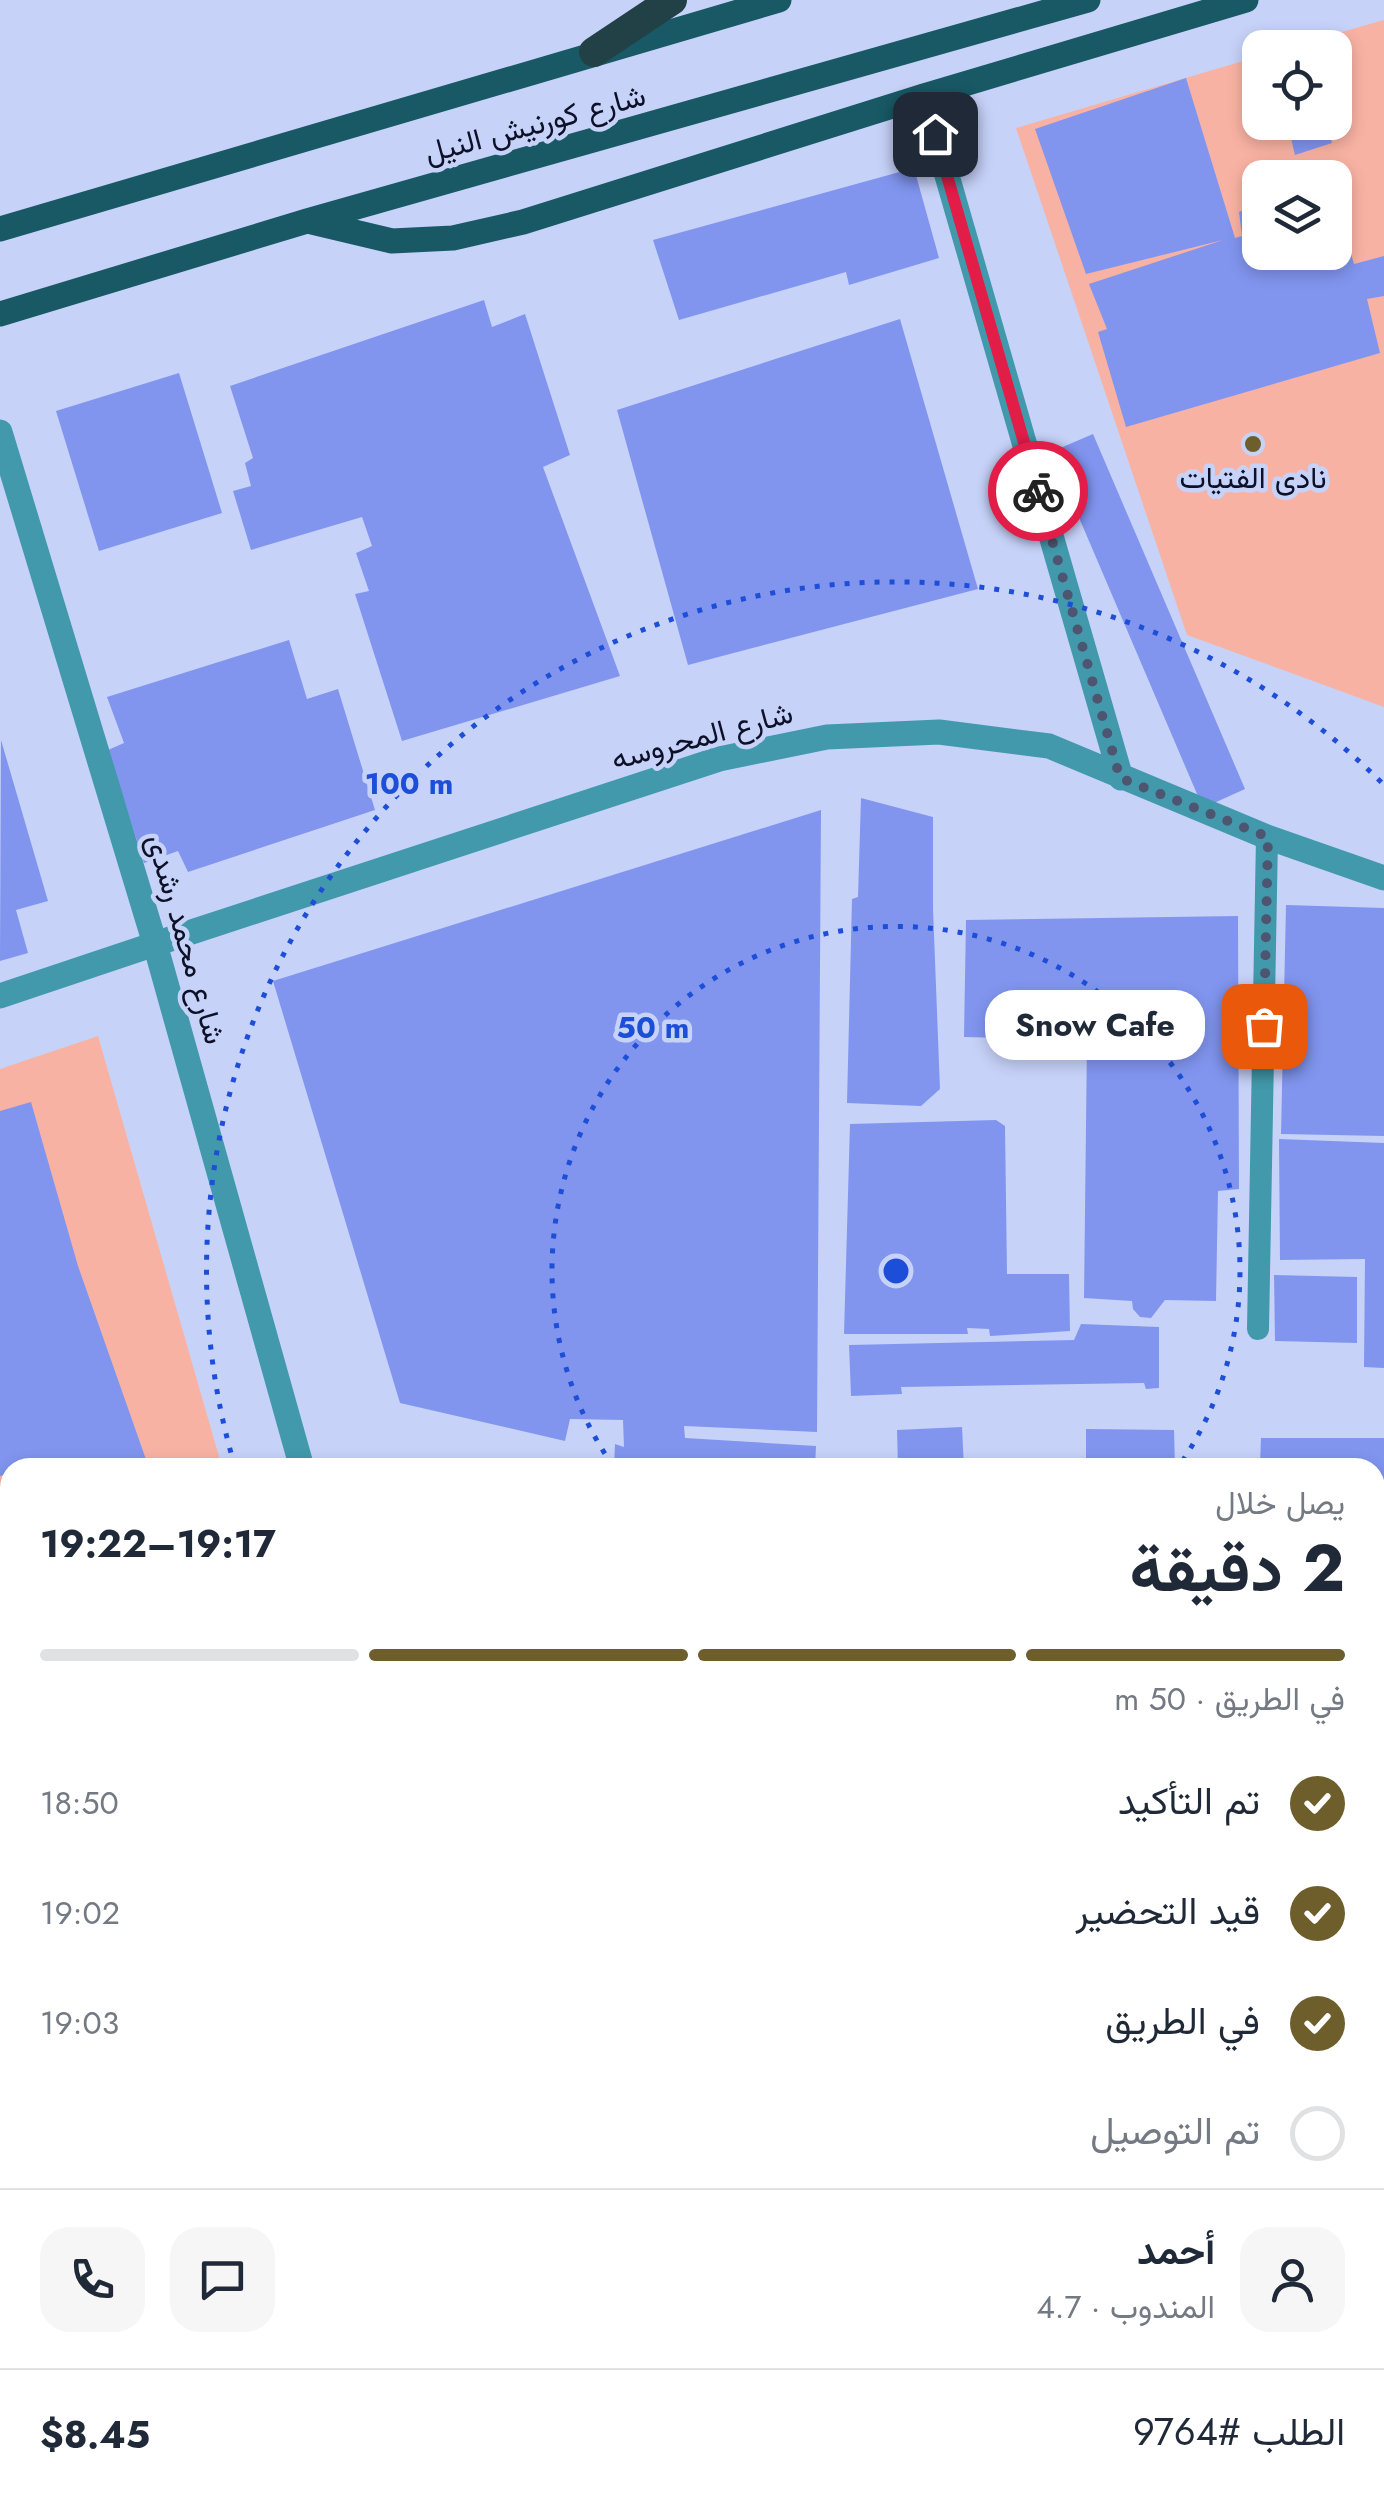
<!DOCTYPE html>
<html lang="ar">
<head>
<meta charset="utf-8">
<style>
  :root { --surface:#fff; --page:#f6f6f7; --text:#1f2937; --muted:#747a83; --line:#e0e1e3; --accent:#6d5e2b }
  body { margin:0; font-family:Jost,Vazirmatn,sans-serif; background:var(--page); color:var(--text); direction:rtl; height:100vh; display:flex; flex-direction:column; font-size:38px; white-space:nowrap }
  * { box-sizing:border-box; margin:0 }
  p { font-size:32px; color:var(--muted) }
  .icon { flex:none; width:55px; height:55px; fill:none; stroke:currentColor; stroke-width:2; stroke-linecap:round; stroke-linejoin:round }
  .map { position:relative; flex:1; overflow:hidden; direction:ltr }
  .panel { position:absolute; left:0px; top:1458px; width:1385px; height:1062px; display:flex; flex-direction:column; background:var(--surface); border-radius:30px 30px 0 0; box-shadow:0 5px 15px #0003; direction:rtl }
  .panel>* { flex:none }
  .controls { position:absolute; left:1242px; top:30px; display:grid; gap:20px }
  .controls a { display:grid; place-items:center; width:110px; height:110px; border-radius:20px; background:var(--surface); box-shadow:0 5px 15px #0003; font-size:50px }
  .pin { position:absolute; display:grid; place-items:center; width:85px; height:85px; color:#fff; margin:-42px; border-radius:20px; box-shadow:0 5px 15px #0006 }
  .courier { position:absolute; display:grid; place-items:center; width:100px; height:100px; margin:-50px; border:8px solid #e11d48; border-radius:50%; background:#fff; color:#222; box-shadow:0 2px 12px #0007 }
  .bubble { position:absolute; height:70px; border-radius:30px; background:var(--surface); box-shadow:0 5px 15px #0003; font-size:32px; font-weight:700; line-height:70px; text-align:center; direction:rtl }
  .head em { font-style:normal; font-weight:700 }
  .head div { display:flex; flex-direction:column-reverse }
  .head { display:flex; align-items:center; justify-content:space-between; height:170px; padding:0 40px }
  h1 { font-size:65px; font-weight:700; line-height:75px }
  .bar { display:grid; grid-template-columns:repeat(4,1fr); gap:15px 10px; align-content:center; height:120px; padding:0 40px }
  .bar i { height:12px; border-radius:8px; background:var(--line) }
  .bar .current { background:var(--accent) }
  .bar p { grid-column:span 4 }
  .line { display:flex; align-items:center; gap:25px; padding:0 40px; border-top:2px solid var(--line) }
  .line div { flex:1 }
  .round { display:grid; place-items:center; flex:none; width:105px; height:105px; border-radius:30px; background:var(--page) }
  ol { padding:0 40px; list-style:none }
  li { display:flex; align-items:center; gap:30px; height:110px }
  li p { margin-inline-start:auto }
  li .icon { padding:10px; border-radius:50%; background:var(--accent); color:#fff; stroke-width:4 }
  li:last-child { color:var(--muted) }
  li i { width:55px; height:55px; border:5px solid var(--line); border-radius:50% }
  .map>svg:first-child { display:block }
  .green { fill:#f8b2a3; fill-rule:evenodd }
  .building { fill:#8195ef }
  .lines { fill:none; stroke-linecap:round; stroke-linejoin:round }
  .service { stroke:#4199ab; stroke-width:22 }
  .minor { stroke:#4199ab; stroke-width:25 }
  .tertiary { stroke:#4199ab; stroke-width:25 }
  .primary { stroke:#185965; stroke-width:25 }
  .motorway { stroke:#214147; stroke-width:30 }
  .done { stroke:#4d5570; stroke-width:10; stroke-dasharray:0 18 }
  .route { stroke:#e11d48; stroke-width:12 }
  .ring { fill:none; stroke:#1d4ed8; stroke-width:5; stroke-dasharray:5 10 }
  .poi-dot { fill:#6d5e2b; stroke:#c7d2f9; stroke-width:4 }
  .labels { text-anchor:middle; stroke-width:9; stroke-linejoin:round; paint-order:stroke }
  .street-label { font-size:30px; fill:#0c1127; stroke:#c7d2f9 }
  .poi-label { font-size:30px; fill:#0c1127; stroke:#c7d2f9 }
  .centre { fill:#1d4ed8; stroke:#c7d2f9; stroke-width:5 }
  .ring-label { font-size:30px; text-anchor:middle; font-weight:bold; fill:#1d4ed8; stroke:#c7d2f9; stroke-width:9; stroke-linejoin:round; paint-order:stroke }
</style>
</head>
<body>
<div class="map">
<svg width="1384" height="2518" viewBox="0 0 1384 2518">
  <rect width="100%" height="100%" fill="#c7d2f9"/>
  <!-- green -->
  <path class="green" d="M1384,20V707L1187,635L1016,128L1260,56V122H1335V48L1289,47ZM1260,178H1335V252H1260Z
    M98,1036L222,1467L10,1468V2510H272L267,2518H0V1069Z
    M1384,2321V2518H1111L1117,2510H1375V2324Z
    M772,2510H944L940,2518H790Z"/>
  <!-- building -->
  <path class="building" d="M1186,78L1235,238L1242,236L1239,212L1260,202V252H1335L1336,203L1354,264L1384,256V296L1367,299L1380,353L1126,427L1098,332L1107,329L1089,284L1223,240L1086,274L1035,129Z
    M1287,122H1326L1332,143L1295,155Z
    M914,168L939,258L849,285L846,272L679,320L653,240Z
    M484,300L492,327L525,314L570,455L543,467L620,676L402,741L355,594L369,591L356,553L372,546L362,517L251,550L233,491L251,486L245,463L253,458L230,386Z
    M900,319L978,589L688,665L617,410Z
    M179,373L222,513L99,551L56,411Z
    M1093,434L1245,789L1203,808L1051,452Z
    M289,640L307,699L338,689L375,810L188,872L178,851L144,863L108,750L124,743L107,697Z
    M1,740L48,901L16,910L28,953L0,961Z
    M861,798L933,817V909L940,1089L921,1106L847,1103L852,899L858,897Z
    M821,810L817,1432L684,1426L685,1438L816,1446L815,1468H614L615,1444L624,1447L623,1420L570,1419L565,1441L400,1403L273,981Z
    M1286,905L1384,908V1136L1281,1134Z
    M1238,916L1239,1189L1218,1191L1216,1301L1165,1300L1151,1318L1140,1317L1133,1309L1132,1301L1084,1298L1087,1040L964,1037L966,920Z
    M31,1102L78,1266L149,1468H10V1473L0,1476V1111Z
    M996,1120L1005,1126L1007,1274H1069L1070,1331L990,1336L989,1329L967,1328L968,1334H844L850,1124Z
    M1279,1139L1384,1143V1368L1364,1367L1365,1259L1280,1260Z
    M1274,1275L1357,1277V1343L1275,1341Z
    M1081,1324L1159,1327V1388L1146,1389L1144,1383L901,1387L902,1394L851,1396L849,1345L1074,1340Z
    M962,1427L964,1468H898L897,1430Z
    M1086,1429L1174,1430L1175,1468H1086Z
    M1261,1438H1384V1811H1375V1468H1176V1464H1260Z
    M1375,1878L1384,1879V1979H1375Z
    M10,2465V2510H84L87,2518H0V2469Z
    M364,2510H496L491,2518H359Z"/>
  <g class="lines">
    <!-- service -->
    <path class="service" d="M1258,1329L1267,837"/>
    <!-- minor -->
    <path class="minor" d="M924,96L1121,778
      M0,432L155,944L302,1468
      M155,944L719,759L827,737L939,732L1049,746L1267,837L1384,878
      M1375,2209L1384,2207
      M652,2510L667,2518
      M346,2518L352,2510
      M1005,2518L1009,2510"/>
    <!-- tertiary -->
    <path class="tertiary" d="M0,996L155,944"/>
    <!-- primary -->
    <path class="primary" d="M312,222L392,241L453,238L523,222L924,96L1246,0
      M0,229L779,0
      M0,314L307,221L1088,0"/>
    <!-- motorway -->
    <path class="motorway" d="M594,52L672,0"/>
  </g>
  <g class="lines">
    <!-- done -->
    <path class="done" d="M1038,491L1120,778L1268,837L1264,1026"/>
    <!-- route -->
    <path class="route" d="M935,134L1038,491"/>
  </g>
  <!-- distance rings -->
  <g class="ring">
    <path d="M613 1466A344 344 0 1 1 1179 1466"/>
    <path d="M235 1467A689 689 0 0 1 1383 784"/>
  </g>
  <!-- markers -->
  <circle class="poi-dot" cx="1253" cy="444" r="10"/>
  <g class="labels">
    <!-- street labels -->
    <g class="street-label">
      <text transform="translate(535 124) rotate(-15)" y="10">شارع كورنيش النيل</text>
      <text transform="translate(702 736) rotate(-15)" y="10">شارع المحروسه</text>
      <text transform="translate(186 939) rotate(74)" y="10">شارع محمد رشدى</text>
    </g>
    <!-- poi labels -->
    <g class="poi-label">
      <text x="1253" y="488">نادى الفتيات</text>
    </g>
  </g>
  <circle cx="896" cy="1271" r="15" class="centre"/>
  <g class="ring-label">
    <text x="409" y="794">100 m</text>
    <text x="653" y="1038">50 m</text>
  </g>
</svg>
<div class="controls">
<a><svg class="icon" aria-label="locate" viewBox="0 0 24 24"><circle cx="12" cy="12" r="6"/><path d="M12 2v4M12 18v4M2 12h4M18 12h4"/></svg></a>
<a><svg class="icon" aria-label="layers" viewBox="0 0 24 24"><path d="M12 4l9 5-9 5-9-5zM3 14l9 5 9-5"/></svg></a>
</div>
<div class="pin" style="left:1264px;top:1026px;background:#ea580c"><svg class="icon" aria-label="bag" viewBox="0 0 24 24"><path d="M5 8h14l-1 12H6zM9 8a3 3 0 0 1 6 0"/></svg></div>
<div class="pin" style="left:935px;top:134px;background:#1f2937"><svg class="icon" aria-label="home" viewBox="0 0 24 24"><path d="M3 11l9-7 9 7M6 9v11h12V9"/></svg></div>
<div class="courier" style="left:1038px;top:491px"><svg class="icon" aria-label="bike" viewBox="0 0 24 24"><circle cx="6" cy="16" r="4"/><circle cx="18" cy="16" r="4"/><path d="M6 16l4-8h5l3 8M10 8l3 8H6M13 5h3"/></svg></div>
<div class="bubble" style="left:985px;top:990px;width:220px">Snow Cafe</div>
<section class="panel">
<div class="head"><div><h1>2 دقيقة</h1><p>يصل خلال</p></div><em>19:17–19:22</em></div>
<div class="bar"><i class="current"></i><i class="current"></i><i class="current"></i><i></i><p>في الطريق · 50 m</p></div>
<ol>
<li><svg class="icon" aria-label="check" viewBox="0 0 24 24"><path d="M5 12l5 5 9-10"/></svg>تم التأكيد<p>18:50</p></li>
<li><svg class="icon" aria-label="check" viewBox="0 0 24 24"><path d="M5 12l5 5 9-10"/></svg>قيد التحضير<p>19:02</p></li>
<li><svg class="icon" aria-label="check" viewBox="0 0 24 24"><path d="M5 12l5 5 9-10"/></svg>في الطريق<p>19:03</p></li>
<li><i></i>تم التوصيل</li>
</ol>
<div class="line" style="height:180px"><a class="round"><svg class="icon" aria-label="person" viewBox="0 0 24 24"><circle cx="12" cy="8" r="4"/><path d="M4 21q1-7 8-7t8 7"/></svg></a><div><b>أحمد</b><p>المندوب · 4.7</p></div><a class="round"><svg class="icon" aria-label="chat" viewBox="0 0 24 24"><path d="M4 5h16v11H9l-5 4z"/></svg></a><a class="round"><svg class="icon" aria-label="phone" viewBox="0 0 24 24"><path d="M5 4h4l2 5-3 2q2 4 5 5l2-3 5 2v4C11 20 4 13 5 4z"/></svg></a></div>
<div class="line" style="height:130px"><div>الطلب #9764</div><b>$8.45</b></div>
</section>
</div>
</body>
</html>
